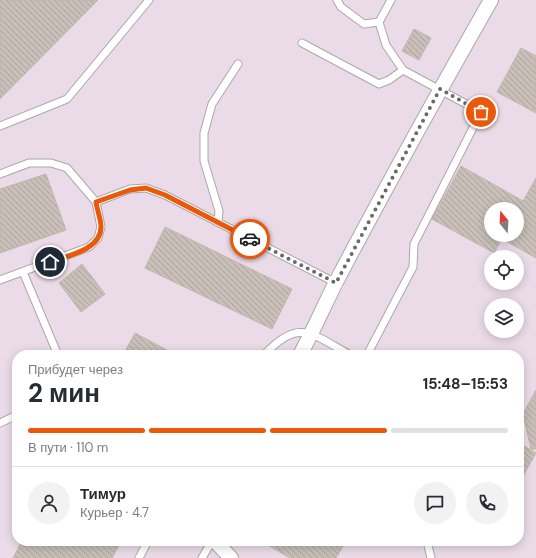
<!DOCTYPE html>
<html lang="ru">
<head>
<meta charset="utf-8">
<style>
  :root { --surface:#fff; --page:#f2f2f3; --text:#2b2b33; --muted:#7c7c81; --line:#e1e1e2; --accent:#ea580c }
  body { margin:0; font-family:"DM Sans",sans-serif; background:var(--page); color:var(--text); height:100vh; display:flex; flex-direction:column; font-size:15px; white-space:nowrap }
  * { box-sizing:border-box; margin:0 }
  p { font-size:13px; color:var(--muted) }
  .icon { flex:none; width:22px; height:22px; fill:none; stroke:currentColor; stroke-width:2; stroke-linecap:round; stroke-linejoin:round }
  .map { position:relative; flex:1; overflow:hidden }
  .details { position:absolute; left:12px; top:350px; width:512px; height:196px; display:flex; flex-direction:column; background:var(--surface); border-radius:16px; box-shadow:0 2px 10px #0003 }
  .details>* { flex:none }
  .needle { width:26px; rotate:342deg }
  .fabs { position:absolute; left:484px; top:202px; display:grid; gap:8px }
  .fabs a { display:grid; place-items:center; width:40px; height:40px; border-radius:50%; background:var(--surface); box-shadow:0 2px 10px #0003; font-size:20px }
  .pin { position:absolute; display:grid; place-items:center; width:34px; height:34px; color:#fff; margin:-17px; border:2px solid #fff; border-radius:50%; box-shadow:0 1px 4px #0007 }
  .courier { position:absolute; display:grid; place-items:center; width:40px; height:40px; margin:-20px; border:3px solid #ea580c; border-radius:50%; background:#fff; color:#222; box-shadow:0 1px 5px #0007 }
  .head em { font-style:normal; font-weight:700 }
  .head div { display:flex; flex-direction:column-reverse }
  .head { display:flex; align-items:center; justify-content:space-between; height:68px; padding:0 16px }
  h1 { font-size:26px; font-weight:700; line-height:30px }
  .bar { display:grid; grid-template-columns:repeat(4,1fr); gap:6px 4px; align-content:center; height:48px; padding:0 16px }
  .bar i { height:5px; border-radius:3px; background:var(--line) }
  .bar .selected { background:var(--accent) }
  .bar p { grid-column:span 4 }
  .line { display:flex; align-items:center; gap:10px; padding:0 16px; border-top:1px solid var(--line) }
  .line div { flex:1 }
  .round { display:grid; place-items:center; flex:none; width:42px; height:42px; border-radius:21px; background:var(--page) }
  .map>svg:first-child { display:block }
  .industrial { fill:#ebdbe8; fill-rule:evenodd }
  .building { fill:url(#building-back-hatch); stroke:#c4b6ab; fill-rule:evenodd }
  .lines { fill:none; stroke-linecap:round; stroke-linejoin:round }
  .lane-casing { stroke:#a9a9a9; stroke-width:9 }
  .street-casing { stroke:#a9a9a9; stroke-width:16 }
  .lane { stroke:#fff; stroke-width:7 }
  .street { stroke:#fff; stroke-width:14 }
  .done { stroke:#6b6a68; stroke-width:4; stroke-dasharray:0 7.2 }
  .route { stroke:#ea580c; stroke-width:5 }
</style>
</head>
<body>
<div class="map">
<svg width="536" height="558" viewBox="0 0 536 558">
  <defs>
    <pattern id="building-back-hatch" width="6" height="6" patternUnits="userSpaceOnUse"><rect width="6" height="6" fill="#c7bfb8"/><path d="M-1 5l2 2M0 0l6 6M5-1l2 2" fill="none" stroke="#aba49e"/></pattern>
  </defs>
  <rect width="100%" height="100%" fill="#f2efe9"/>
  <!-- industrial -->
  <path class="industrial" d="M0,0H536V558H0ZM491,209H517V235H491ZM491,257H517V283H491ZM491,305H517V331H491ZM17,355H519V541H17Z"/>
  <!-- building -->
  <path class="building" d="M0,0H98L0,99Z
    M414,29L431,38L419,60L402,51Z
    M521,48L536,56V113L497,92Z
    M461,166L523,201L536,178V258L502,239L494,253L432,219ZM491,209H517V235H491Z
    M46,174L66,230L0,253V189Z
    M165,227L292,289L272,329L145,268Z
    M82,264L105,294L81,312L59,283Z
    M135,333L176,355H123Z
    M536,390V449H531L523,414Z
    M519,443L536,453L519,483Z
    M22,541H121L112,558H13Z
    M261,541H346L336,558H290Z"/>
  <g class="lines">
    <!-- lane casing -->
    <g class="lane-casing">
      <path id="lane" d="M337,0L341,7L364,24L379,22
        M302,43L379,84L389,80L403,70
        M0,126L67,99L149,0
        M0,174L29,163H51L67,168L96,202L101,227L98,238L89,247L0,280
        M96,202L130,189L146,188L165,195L336,283
        M218,222L219,211L204,161V133L212,104L238,64
        M23,272L57,353L56,355
        M264,355C299,317 312,334 350,355
        M367,355L413,267L414,244L481,112L403,70L386,45L379,22L391,0
        M0,423L17,415
        M427,541L431,558
        M139,558L148,541
        M202,558L212,541"/>
    </g>
    <!-- street casing -->
    <g class="street-casing">
      <path id="street" d="M300,355C313,331 324,306 336,282C386,187 438,93 491,0
        M215,541L231,558"/>
    </g>
    <!-- lane -->
    <use href="#lane" class="lane"/>
    <!-- street -->
    <use href="#street" class="street"/>
  </g>
  <g class="lines">
    <!-- done -->
    <path class="done" d="M250,239L336,283L440,89L481,112"/>
    <!-- route -->
    <path class="route" d="M50,262C67,256 101,250 101,227C101,219 97,210 96,202L130,190L146,188L165,195L250,239"/>
  </g>
</svg>
<div class="fabs">
<a><svg class="needle" viewBox="-14 -14 28 28"><path d="M0-13l5 13h-10z" fill="#e53935"/><path d="M0 13l5-13h-10z" fill="#7c7c81"/></svg></a>
<a><svg class="icon" aria-label="locate" viewBox="0 0 24 24"><circle cx="12" cy="12" r="6"/><path d="M12 2v4M12 18v4M2 12h4M18 12h4"/></svg></a>
<a><svg class="icon" aria-label="layers" viewBox="0 0 24 24"><path d="M12 4l9 5-9 5-9-5zM3 14l9 5 9-5"/></svg></a>
</div>
<div class="pin" style="left:481px;top:112px;background:#ea580c"><svg class="icon" aria-label="bag" viewBox="0 0 24 24"><path d="M5 8h14l-1 12H6zM9 8a3 3 0 0 1 6 0"/></svg></div>
<div class="pin" style="left:50px;top:262px;background:#1f2937"><svg class="icon" aria-label="home" viewBox="0 0 24 24"><path d="M3 11l9-7 9 7M6 9v11h12V9"/></svg></div>
<div class="courier" style="left:250px;top:239px"><svg class="icon" aria-label="car" viewBox="0 0 24 24"><path d="M5 17H2v-5l4-1 3-4h7l3 4 3 1v5h-3M9 17h6M6 11h13"/><circle cx="7" cy="17" r="2"/><circle cx="17" cy="17" r="2"/></svg></div>
<section class="details">
<div class="head"><div><h1>2 мин</h1><p>Прибудет через</p></div><em>15:48–15:53</em></div>
<div class="bar"><i class="selected"></i><i class="selected"></i><i class="selected"></i><i></i><p>В пути · 110 m</p></div>
<div class="line" style="height:72px"><a class="round"><svg class="icon" aria-label="person" viewBox="0 0 24 24"><circle cx="12" cy="8" r="4"/><path d="M4 21q1-7 8-7t8 7"/></svg></a><div><b>Тимур</b><p>Курьер · 4.7</p></div><a class="round"><svg class="icon" aria-label="chat" viewBox="0 0 24 24"><path d="M4 5h16v11H9l-5 4z"/></svg></a><a class="round"><svg class="icon" aria-label="phone" viewBox="0 0 24 24"><path d="M5 4h4l2 5-3 2q2 4 5 5l2-3 5 2v4C11 20 4 13 5 4z"/></svg></a></div>
</section>
</div>
</body>
</html>
